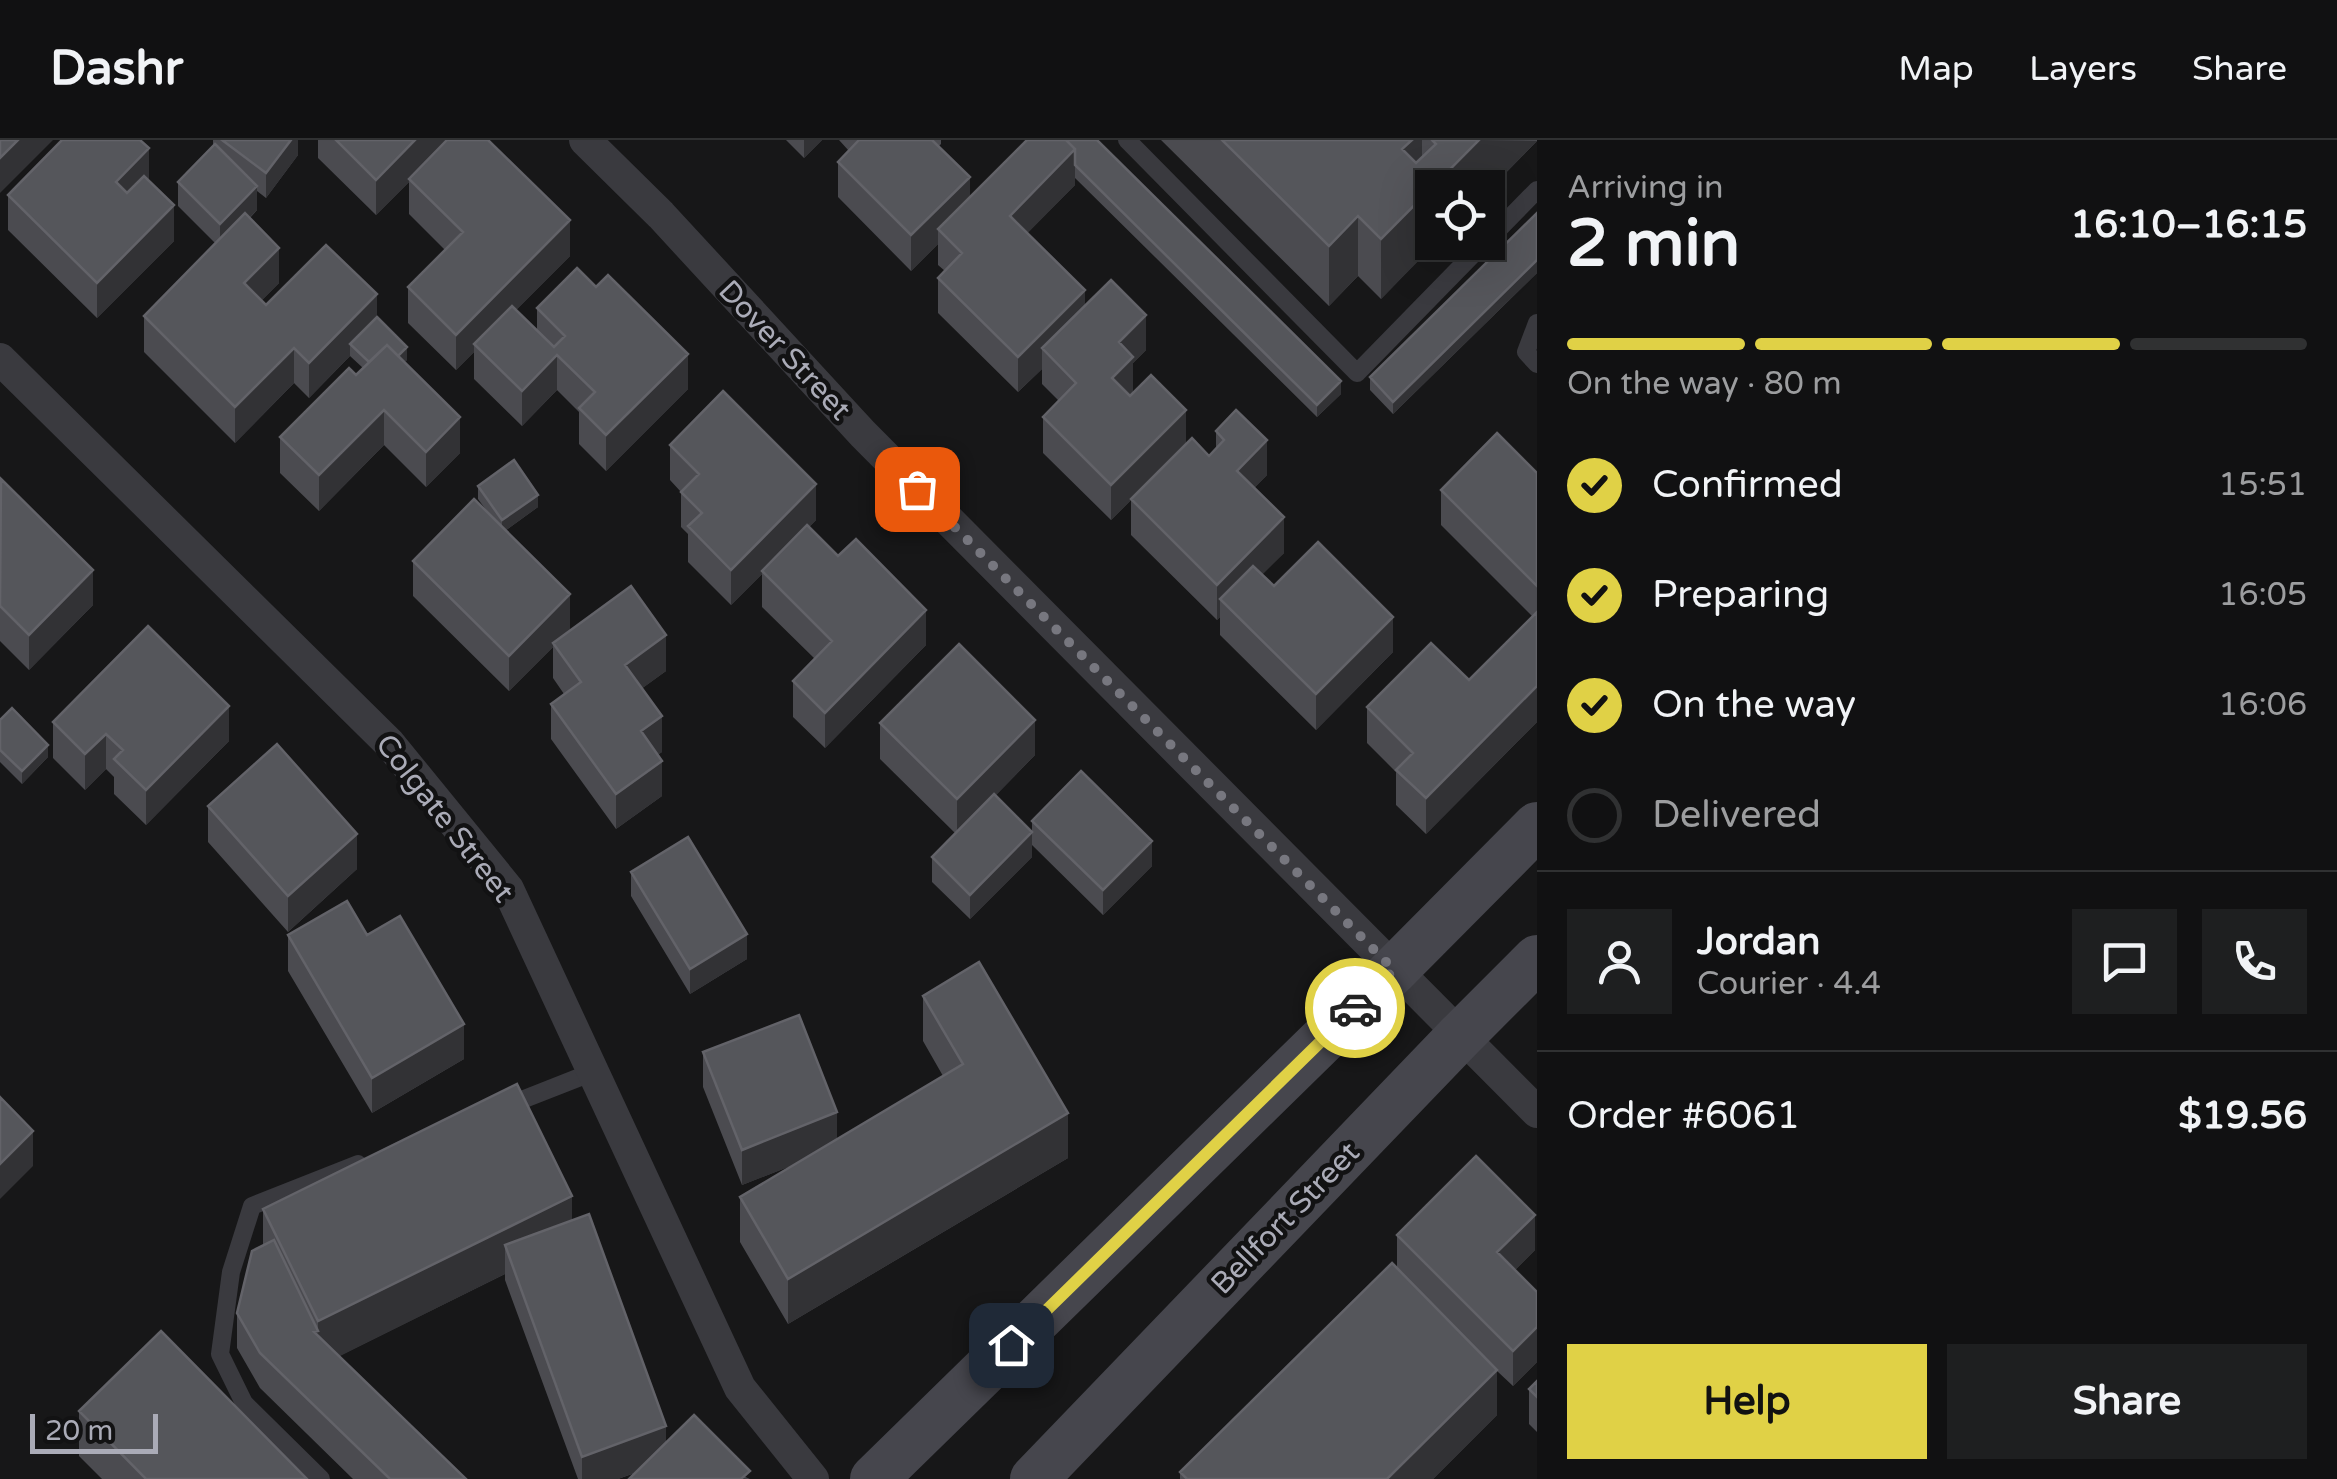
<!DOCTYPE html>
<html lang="en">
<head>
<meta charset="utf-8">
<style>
  :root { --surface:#111112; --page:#1e1f20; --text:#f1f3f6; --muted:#9c9d9f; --line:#303132; --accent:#e0d146 }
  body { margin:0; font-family:"Varela Round",sans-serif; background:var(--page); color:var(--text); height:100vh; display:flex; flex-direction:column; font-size:38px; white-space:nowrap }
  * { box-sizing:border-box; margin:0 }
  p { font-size:32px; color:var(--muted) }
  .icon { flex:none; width:55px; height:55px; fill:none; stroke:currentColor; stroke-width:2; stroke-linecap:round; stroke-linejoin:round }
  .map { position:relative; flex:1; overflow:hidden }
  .sheet { display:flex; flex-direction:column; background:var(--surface); width:800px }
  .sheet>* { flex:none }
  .fabs { position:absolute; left:1415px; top:30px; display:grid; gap:20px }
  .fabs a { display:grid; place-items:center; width:90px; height:90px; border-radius:0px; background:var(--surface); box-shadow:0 10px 40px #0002,0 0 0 2px var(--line); font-size:50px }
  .scale { position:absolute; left:30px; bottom:25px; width:128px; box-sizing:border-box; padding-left:10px; border:5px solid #aaabb7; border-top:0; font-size:28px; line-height:35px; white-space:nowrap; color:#aaabb7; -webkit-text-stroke:8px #121213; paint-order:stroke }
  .pin { position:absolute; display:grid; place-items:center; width:85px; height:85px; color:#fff; margin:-42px; border-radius:20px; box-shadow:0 5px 15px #0006 }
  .courier { position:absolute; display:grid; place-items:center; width:100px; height:100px; margin:-50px; border:8px solid #e0d146; border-radius:50%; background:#fff; color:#222; box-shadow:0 2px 12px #0007 }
  .headline em { font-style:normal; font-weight:700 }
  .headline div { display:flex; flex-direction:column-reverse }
  .headline { display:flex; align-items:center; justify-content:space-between; height:170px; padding:0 30px }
  h1 { font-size:65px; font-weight:700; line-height:75px }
  .bar { display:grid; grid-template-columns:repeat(4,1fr); gap:15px 10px; align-content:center; height:120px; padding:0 30px }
  .bar i { height:12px; border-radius:8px; background:var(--line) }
  .bar .selected { background:var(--accent) }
  .bar p { grid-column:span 4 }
  .line { display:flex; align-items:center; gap:25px; padding:0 30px; border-top:2px solid var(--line) }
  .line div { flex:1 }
  .round { display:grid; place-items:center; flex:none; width:105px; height:105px; border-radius:0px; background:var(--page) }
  ol { padding:0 30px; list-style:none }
  li { display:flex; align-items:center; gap:30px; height:110px }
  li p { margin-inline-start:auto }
  li .icon { padding:10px; border-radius:50%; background:var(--accent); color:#111; stroke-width:4 }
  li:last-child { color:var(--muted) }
  li i { width:55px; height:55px; border:5px solid var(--line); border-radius:50% }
  .action { display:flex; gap:20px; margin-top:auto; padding:20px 30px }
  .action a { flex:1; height:115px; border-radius:0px; background:var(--accent); color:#111; font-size:40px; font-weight:700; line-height:115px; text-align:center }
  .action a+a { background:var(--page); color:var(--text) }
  header { display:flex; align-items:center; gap:60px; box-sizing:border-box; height:140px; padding:0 50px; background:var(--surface); border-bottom:2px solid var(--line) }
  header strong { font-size:48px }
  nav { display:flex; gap:55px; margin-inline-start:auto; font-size:35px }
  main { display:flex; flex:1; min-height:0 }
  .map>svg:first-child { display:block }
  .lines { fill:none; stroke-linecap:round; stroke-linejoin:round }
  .lane { stroke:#3a3a3f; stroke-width:18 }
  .street { stroke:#3a3a3f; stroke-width:32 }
  .secondary { stroke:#46464d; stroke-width:48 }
  .wall { fill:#4b4b50 }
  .shaded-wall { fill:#323235 }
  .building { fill:#55565b; stroke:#636369; stroke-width:2.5 }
  .done { stroke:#77777f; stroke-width:10; stroke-dasharray:0 18 }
  .route { stroke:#e0d146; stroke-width:12 }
  .labels { text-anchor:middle; stroke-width:9; stroke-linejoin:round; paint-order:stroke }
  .street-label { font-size:30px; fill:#aaabb7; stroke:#121213 }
</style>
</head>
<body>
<header>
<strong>Dashr</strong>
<nav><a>Map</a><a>Layers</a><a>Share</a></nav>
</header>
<main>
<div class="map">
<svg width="1537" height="1339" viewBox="0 0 1537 1339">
  <rect width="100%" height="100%" fill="#171718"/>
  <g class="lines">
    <!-- lane -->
    <path class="lane" d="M1127,0L1357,233L1485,102
      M1488,100L1537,50
      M1537,183L1526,212L1537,224
      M504,967L593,932
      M321,1339L244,1263L220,1214L231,1132L252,1066L358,1024"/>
    <!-- street -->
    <path class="street" d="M585,0L661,75L863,294L1537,972
      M0,219L390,604L508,749L740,1248L813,1339"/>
    <!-- secondary -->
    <path class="secondary" d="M874,1339L1394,830L1537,686
      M1034,1339L1460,896L1537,819"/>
  </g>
  <!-- wall -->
  <path class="wall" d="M213,0H298V15L266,58L257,51V70L250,78L279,143L262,160L266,165L377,177L407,220L404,222L460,313L426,347L384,305L319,371L280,333V297L363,228L350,216L309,258L294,243L235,303L144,212V176L215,103L178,66V42L213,6Z
    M318,0H488L570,116L516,170L537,191V168L688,249L606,331L579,304V272L557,250L522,286L474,239V212L456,230L408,183V147L445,110L409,74V42L376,75L318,18Z
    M786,0H822L804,18Z
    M839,0H941V4L939,6L970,58L1097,0L1341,254L1317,277L1075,38V45L1027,93L1085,166L1146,210L1133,223V252L1186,304L1209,316L1216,309V291L1267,335L1254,348L1284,413L1262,434L1274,446L1393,512L1316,590L1220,495V477L1217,480L1131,395V360L1111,380L1043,313V277L1059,261L1042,244V229L1018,252L938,173V138L945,131L938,125V104L911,131L838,57V22L849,11Z
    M1161,0H1537V1L1488,51V48L1381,159L1358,136L1329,166Z
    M149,41L174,101L97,178L8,90V55Z
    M1537,73V133L1393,274L1370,250V237Z
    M670,305L816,380L809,387L926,505L825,608L793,577V541L815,519L762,467V434L731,465L688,422V394L681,387V352L670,340Z
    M1537,333V582L1426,694L1396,665V632L1367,603V567L1469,540L1532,476L1441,385V350Z
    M0,341L93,465L29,530L0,501Z
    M478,346L538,367L505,391L570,490L566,494L666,531L641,549L662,612L657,615L662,656L616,689L551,599V564L564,554L553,538V507L509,551L413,456V421L489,374L478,359Z
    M0,580L48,617L22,644L0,622Z
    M53,582L229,601L146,685L114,654V637L106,629L85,650L53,618Z
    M880,583L1035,615L995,656L1032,692V681L1152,726L1103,775L1032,705V717L970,779L932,742V717L955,693L880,619Z
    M208,666L357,729L288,792L208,702Z
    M631,732L747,819L690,854L631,756Z
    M288,795H367L464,919L372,973L288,831Z
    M923,856L1068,1018L788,1184L740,1102V1057L793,1025L742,1045L703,947V912L837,999L943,936L923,901Z
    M263,1069L572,1080L666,1302L750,1339L635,1333L618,1339H578L505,1140V1134L339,1216L466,1339H353L260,1248L237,1208V1173L263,1105Z
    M1397,1095L1535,1110L1515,1130L1537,1152V1222L1513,1246L1497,1231V1275L1433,1339H1180V1332L1397,1128Z
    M1537,1241V1292L1529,1284V1249Z
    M79,1271L307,1339H102L79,1316Z"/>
  <!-- shaded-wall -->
  <path class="shaded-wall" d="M18,0H53L0,53V18Z
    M291,0H298V15L266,58V33Z
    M415,0H449L409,39V42L376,75V40Z
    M804,0H822L804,18Z
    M1412,0H1422V50L1402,9Z
    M1479,0L1537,1L1488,51V48H1432V102H1437L1381,159V99Z
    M149,8V44L116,78V42Z
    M1075,9V45L1010,111V76Z
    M970,37V73L938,89V104L911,131V95Z
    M257,46V70L220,108V84Z
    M174,65V101L97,178V143Z
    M1358,76V136L1329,166V106Z
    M570,80V116L478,208L474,204V212L456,230V195Z
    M279,108V143L244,178V143Z
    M1537,120V133L1393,274V262Z
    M1085,150V186L1042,208V229L1018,252V217Z
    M377,154V190L350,204V216L309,258V223Z
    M1146,175V210L1133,223V252L1112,274V238L1119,202Z
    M407,207V220L381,246V233Z
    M294,208V243L235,303V267Z
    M688,214V249L606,331V295Z
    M557,215V250L522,286V251Z
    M1341,241V254L1317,277V265Z
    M384,270V305L319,371V335Z
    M1186,270V305L1111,380V345Z
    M460,277V313L426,347V312Z
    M1267,300V335L1237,366V331Z
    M816,344V380L763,433L762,431V434L731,465V430Z
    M538,355V367L502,393V380Z
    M1284,377V413L1229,468L1220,459V477L1217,480V445Z
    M93,430V465L29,530V495Z
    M570,454V490L554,505L553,503V507L509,551V516Z
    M926,470V505L825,608V573Z
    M1393,477V512L1316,590V554Z
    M666,495V531L625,561V525Z
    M1537,546V582L1426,694V658Z
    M229,566V601L146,685V650Z
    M662,576V612L641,627V591Z
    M1035,580V615L957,695V659Z
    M106,594V629L85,650V614Z
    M48,605V617L22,644V631Z
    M662,621V656L616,689V654Z
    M1032,692V717L970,779V755Z
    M357,694V729L288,792V756Z
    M1152,701V726L1103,775V750Z
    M747,794V819L690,854V829Z
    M464,884V919L372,973V938Z
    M837,972V1008L742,1045V1010Z
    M1068,973V1018L788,1184V1139Z
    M33,991V1026L0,1059V1024Z
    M572,1056V1101L505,1105V1134L318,1227L314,1192L318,1191V1181Z
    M1535,1075V1110L1497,1148V1112Z
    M1537,1187V1222L1513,1246V1211Z
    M1497,1230V1275L1433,1339H1387Z
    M666,1286V1321L618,1339H582V1317Z"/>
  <!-- building -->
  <path class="building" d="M0,0H18L0,18Z
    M62,0H140L149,8L116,42L127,53L144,36L174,65L97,143L8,55Z
    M222,0H291L266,33Z
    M336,0H415L376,40Z
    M447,0H488L570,80L456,195L408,147L463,92L409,39Z
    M859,0H932L970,37L911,95L838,22Z
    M1027,0H1066L1075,9L1010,76L1085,150L1018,217L938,138L962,113L938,89Z
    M1066,0H1097L1341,241L1317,265L1075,25V9Z
    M1222,0H1412L1402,9L1416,23L1436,4L1432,0H1479L1381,99L1358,76L1329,106Z
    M215,4L257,46L220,84L178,42Z
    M245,73L279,108L244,143L266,165L326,105L377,154L309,223L294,208L235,267L144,176Z
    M1537,73V120L1393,262L1370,237Z
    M577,128L596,147L608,135L688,214L606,295L579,268L595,252L557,215L522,251L474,204L512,166L554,207L565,196L537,168Z
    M1111,140L1146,175L1119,202L1133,217L1112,238L1130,256L1151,235L1186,270L1111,345L1043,277L1076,243L1042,208Z
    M377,177L407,207L398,216L387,205L369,222L350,204Z
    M387,205L460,277L426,312L384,270L319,335L280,297L349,228L356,235Z
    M723,251L816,344L731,430L688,386L702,373L681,352L699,334L670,305Z
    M1236,270L1267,300L1237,331L1284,377L1217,445L1131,359L1192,298L1209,316L1224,300L1216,291Z
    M1497,293L1537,333V446L1441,350Z
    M514,320L538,355L502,380L478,346Z
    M1,339L93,430L29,495L0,466Z
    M474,359L570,454L509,516L413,421Z
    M807,385L838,416L856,399L926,470L825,573L793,541L832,501L762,431Z
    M1318,402L1393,477L1316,554L1220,459L1253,426L1274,446Z
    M631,446L666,495L625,525L662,576L641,591L662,621L616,654L551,564L581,542L553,503Z
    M1537,472V546L1426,658L1396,630L1413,613L1367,567L1431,503L1469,540Z
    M148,486L229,566L146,650L114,619L123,610L106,594L85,614L53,582Z
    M959,504L1035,580L957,659L880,583Z
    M12,568L48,605L22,631L0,610V580Z
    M277,604L357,694L288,756L208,666Z
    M1081,631L1152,701L1103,750L1032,681Z
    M994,654L1032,692L970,755L932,717Z
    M688,697L747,794L690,829L631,732Z
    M347,761L367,795L400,776L464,884L372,938L288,795Z
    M979,822L1068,973L788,1139L740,1057L963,924L923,856Z
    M799,875L837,972L742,1010L703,912Z
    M517,944L572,1056L318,1181L263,1069Z
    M0,957L33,991L0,1024Z
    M1476,1016L1535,1075L1497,1112L1537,1152V1187L1513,1211L1397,1095Z
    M589,1074L666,1286L582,1317L505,1105Z
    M274,1100L318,1191L314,1192L466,1339H390L260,1213L237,1173L252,1111Z
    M1392,1123L1497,1230L1387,1339H1187L1180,1332Z
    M161,1191L307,1339H146L79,1271Z
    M1537,1241V1257L1529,1249Z
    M694,1275L750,1331L741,1339H629Z"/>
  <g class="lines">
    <!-- done -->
    <path class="done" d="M917,349L1394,830L1355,868"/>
    <!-- route -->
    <path class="route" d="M1011,1205L1355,868"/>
  </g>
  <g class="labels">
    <!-- street labels -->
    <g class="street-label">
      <text transform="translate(785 210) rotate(47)" y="10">Dover Street</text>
      <text transform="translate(445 678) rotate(52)" y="10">Colgate Street</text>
      <text transform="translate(1285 1078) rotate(-46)" y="10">Bellfort Street</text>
    </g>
  </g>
</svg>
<div class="fabs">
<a><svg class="icon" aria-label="locate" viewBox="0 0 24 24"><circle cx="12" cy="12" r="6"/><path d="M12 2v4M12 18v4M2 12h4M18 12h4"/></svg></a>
</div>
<div class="scale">20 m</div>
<div class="pin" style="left:917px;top:349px;background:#ea580c"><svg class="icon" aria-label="bag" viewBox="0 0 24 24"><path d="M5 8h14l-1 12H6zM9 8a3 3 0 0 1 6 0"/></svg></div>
<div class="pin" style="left:1011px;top:1205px;background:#1f2937"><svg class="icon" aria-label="home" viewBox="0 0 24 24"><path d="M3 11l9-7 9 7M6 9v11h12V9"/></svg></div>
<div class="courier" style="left:1355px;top:868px"><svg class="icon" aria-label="car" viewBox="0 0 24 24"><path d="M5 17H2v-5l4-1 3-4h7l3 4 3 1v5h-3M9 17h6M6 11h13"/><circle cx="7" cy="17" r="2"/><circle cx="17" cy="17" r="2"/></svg></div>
</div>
<section class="sheet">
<div class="headline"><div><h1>2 min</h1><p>Arriving in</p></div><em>16:10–16:15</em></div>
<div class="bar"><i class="selected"></i><i class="selected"></i><i class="selected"></i><i></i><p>On the way · 80 m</p></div>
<ol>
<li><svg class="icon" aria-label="check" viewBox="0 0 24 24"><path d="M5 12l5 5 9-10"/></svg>Confirmed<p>15:51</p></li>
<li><svg class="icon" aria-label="check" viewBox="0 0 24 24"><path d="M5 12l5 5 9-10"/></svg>Preparing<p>16:05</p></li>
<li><svg class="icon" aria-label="check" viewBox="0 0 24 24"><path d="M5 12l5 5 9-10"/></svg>On the way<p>16:06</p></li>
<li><i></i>Delivered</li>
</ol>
<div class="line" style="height:180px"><a class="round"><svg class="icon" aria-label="person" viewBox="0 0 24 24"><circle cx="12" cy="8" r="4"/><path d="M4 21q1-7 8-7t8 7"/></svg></a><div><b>Jordan</b><p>Courier · 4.4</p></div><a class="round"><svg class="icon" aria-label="chat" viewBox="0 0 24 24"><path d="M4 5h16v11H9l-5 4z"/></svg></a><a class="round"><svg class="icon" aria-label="phone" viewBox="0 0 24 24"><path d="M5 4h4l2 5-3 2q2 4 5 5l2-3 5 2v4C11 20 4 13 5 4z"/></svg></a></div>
<div class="line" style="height:130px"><div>Order #6061</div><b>$19.56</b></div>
<div class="action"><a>Help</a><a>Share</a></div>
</section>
</main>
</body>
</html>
